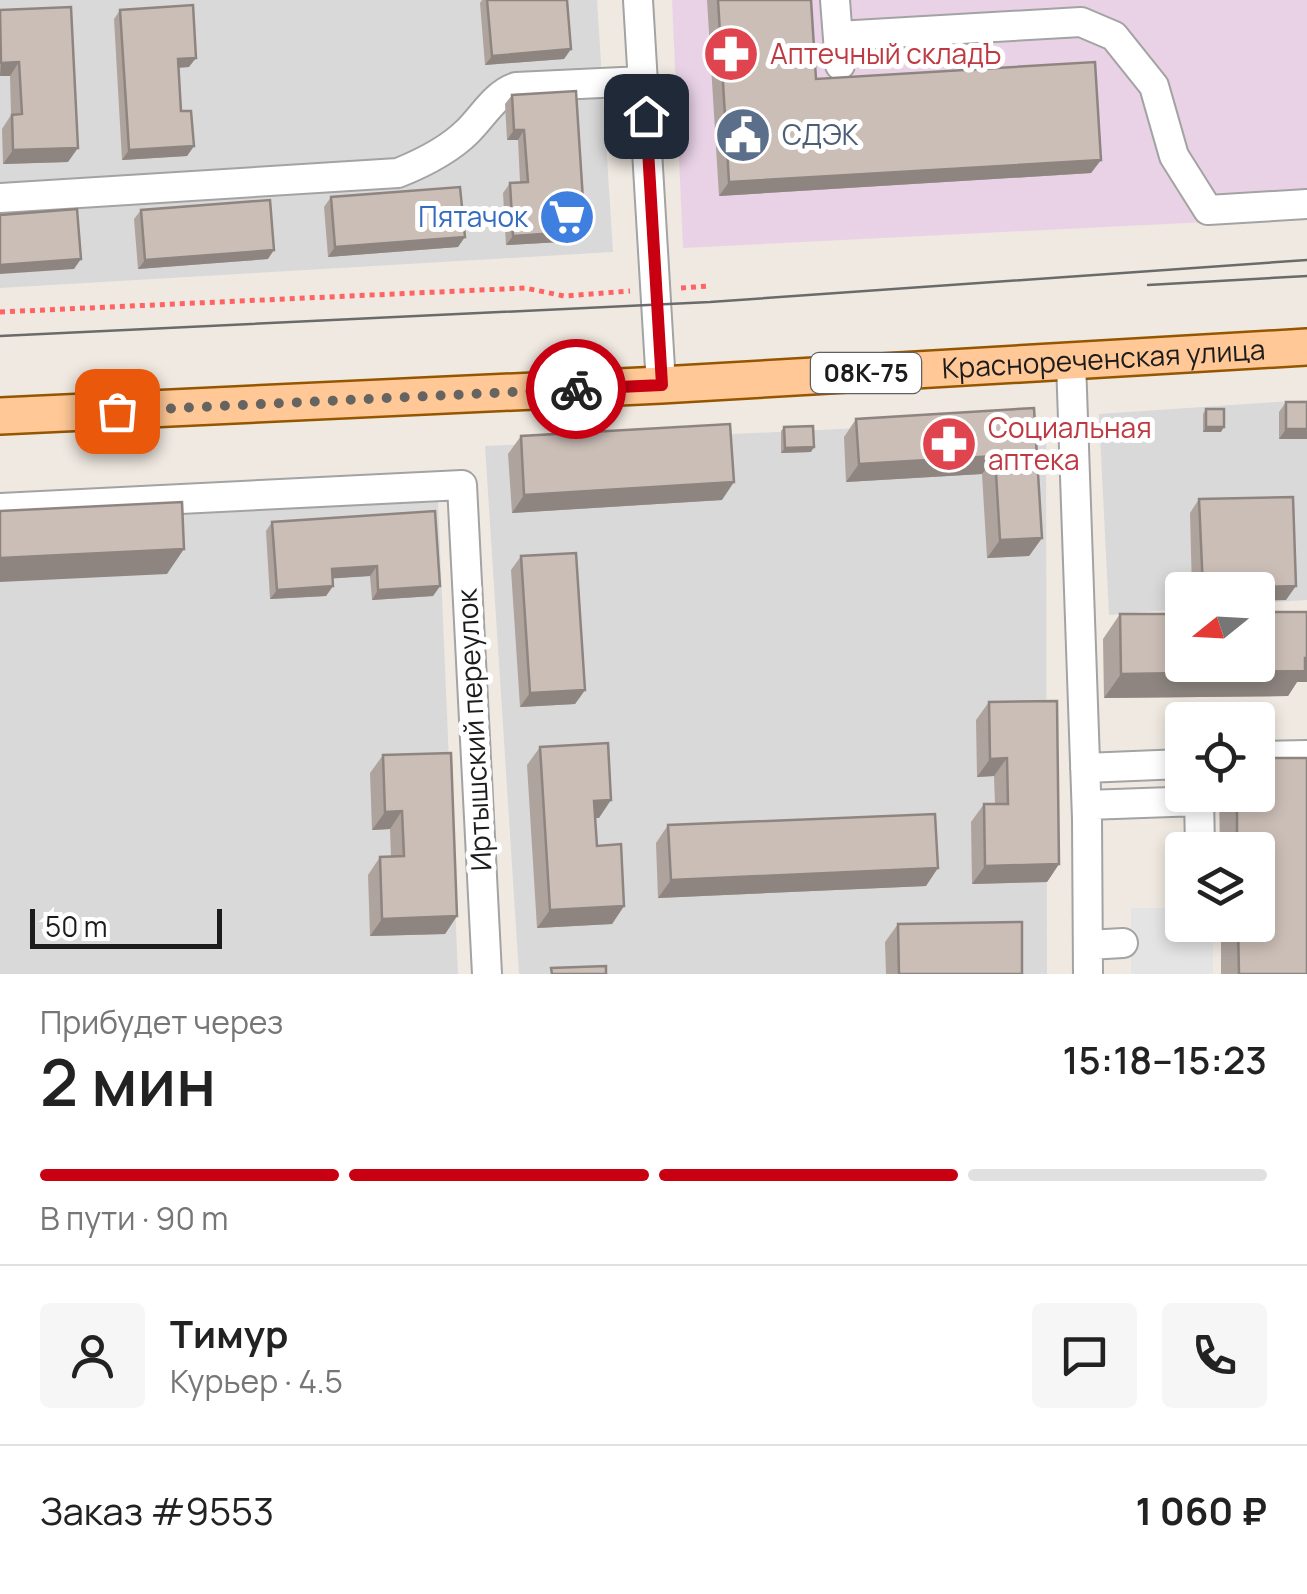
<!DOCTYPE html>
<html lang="ru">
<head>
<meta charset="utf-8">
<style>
  :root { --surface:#fff; --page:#f6f6f6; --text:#222; --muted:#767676; --line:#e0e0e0; --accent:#c90012 }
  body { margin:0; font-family:Manrope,sans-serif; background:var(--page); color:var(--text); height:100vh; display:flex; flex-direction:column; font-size:38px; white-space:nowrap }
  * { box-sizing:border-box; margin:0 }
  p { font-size:32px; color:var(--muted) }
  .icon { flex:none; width:55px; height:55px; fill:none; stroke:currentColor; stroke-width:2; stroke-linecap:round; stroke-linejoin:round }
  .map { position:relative; height:974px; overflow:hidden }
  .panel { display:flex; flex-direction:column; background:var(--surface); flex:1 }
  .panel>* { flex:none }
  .needle { width:65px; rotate:252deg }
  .fabs { position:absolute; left:1165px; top:572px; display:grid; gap:20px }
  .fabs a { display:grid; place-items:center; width:110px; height:110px; border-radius:10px; background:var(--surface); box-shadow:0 5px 15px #0003; font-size:50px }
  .scale { position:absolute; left:30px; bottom:25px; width:192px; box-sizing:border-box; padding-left:10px; border:5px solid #1c1c1c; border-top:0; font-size:28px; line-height:35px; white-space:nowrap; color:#1c1c1c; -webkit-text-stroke:8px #fff; paint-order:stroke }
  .pin { position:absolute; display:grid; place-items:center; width:85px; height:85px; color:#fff; margin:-42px; border-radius:20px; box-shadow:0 5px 15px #0006 }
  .courier { position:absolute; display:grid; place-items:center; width:100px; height:100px; margin:-50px; border:8px solid #c90012; border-radius:50%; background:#fff; color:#222; box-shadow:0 2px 12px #0007 }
  .headline em { font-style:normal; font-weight:600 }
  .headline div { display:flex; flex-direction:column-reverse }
  .headline { display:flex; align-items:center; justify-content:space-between; height:170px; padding:0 40px }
  h1 { font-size:65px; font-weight:600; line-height:75px }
  .bar { display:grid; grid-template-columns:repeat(4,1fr); gap:15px 10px; align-content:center; height:120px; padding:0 40px }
  .bar i { height:12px; border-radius:8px; background:var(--line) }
  .bar .active { background:var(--accent) }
  .bar p { grid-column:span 4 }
  .line { display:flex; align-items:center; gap:25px; padding:0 40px; border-top:2px solid var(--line) }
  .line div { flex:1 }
  .round { display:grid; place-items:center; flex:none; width:105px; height:105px; border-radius:10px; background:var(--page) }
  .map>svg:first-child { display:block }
  .residential { fill:#dad9d9 }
  .industrial { fill:#e9d2e6 }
  .parking { fill:#e4e4e4 }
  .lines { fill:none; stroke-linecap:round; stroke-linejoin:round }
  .minor-casing { stroke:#a3a3a3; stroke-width:32 }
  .major-casing { stroke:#955600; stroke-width:40 }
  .path { stroke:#ff6362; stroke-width:5; stroke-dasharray:5 5; stroke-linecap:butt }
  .minor { stroke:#fff; stroke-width:28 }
  .major { stroke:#ffc896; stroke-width:35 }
  .tram { stroke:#6a6a6a; stroke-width:2.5 }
  .wall { fill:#afa39d }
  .shaded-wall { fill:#8e8580 }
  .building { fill:#cbbeb7; stroke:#8e8580; stroke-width:2.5 }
  .done { stroke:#666461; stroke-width:10; stroke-dasharray:0 18 }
  .route { stroke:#c90012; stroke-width:12 }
  .labels { text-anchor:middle; stroke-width:10; stroke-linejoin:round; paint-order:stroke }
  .shield { fill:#fff; stroke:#606060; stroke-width:2.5 }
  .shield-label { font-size:25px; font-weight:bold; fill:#1c1c1c }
  .health-label { font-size:28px; fill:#be3a42; stroke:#fff; text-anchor:start }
  .service-label { font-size:28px; fill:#4e5e75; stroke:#fff; text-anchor:start }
  .shop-label { font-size:28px; fill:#366cbe; stroke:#fff; text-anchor:end }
  .street-label { font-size:28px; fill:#1c1c1c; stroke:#fff }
</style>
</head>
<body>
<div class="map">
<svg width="1307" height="974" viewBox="0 0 1307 974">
  <rect width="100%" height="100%" fill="#efe9e1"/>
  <!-- residential -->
  <path class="residential" d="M0,0H597L613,252L0,288Z
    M1307,400V600L1258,603V590H1182V609L1109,615L1099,414Z
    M1046,419L1047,974H519L485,446Z
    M438,502L458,974H0V520Z"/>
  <!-- industrial -->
  <path class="industrial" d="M672,0H1307V217L683,248Z"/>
  <!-- parking -->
  <path class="parking" d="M1131,908H1182V925H1213V974H1131Z"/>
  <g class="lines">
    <!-- minor casing -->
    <g class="minor-casing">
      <path id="minor" d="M638,0L661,385
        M835,0L840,65
        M838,36L1081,22L1114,36L1154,86L1174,156L1208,210L1307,204
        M0,198L398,173C423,163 449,150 468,131C484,115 495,94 516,87L643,81
        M1071,362L1087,819L1088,974
        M0,508L462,485L487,974
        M1258,756L1307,755
        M1085,768L1182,764
        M1199,795L1200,850
        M1087,805L1199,801
        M1088,945L1123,943"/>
    </g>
    <!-- major casing -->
    <g class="major-casing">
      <g id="major">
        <path id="s1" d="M0,416L661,385L1307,347"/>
      </g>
    </g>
    <!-- path -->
    <path class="path" d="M681,288L708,286
      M0,312L525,288L564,296L630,291"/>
    <!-- minor -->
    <use href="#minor" class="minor"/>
    <!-- major -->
    <use href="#major" class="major"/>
    <!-- tram -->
    <path class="tram" d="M1148,285L1307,276
      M0,336L710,302L1307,260"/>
  </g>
  <!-- wall -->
  <path class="wall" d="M482,0H567L571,49L564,59L485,65L480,3Z
    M707,0H811L816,79L1101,160L1091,173L719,196Z
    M0,10L68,162L3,164L2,129L11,115L10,76H0Z
    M120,10L189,67L178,68L181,111L194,146L187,156L122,160L114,19Z
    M512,95L578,241L506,245L503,193L510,183L520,182L518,140H507L505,104Z
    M331,197L458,247L328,257L324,207Z
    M141,210L268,259L138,269L134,219Z
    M1286,402L1307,439H1279V412Z
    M1034,408L1042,538L1029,556L987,558L982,474L846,482L844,437L856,419Z
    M1206,409L1221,432H1203V414Z
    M784,427L811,452L781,453V431Z
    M521,436L722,500L512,513L508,454Z
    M1199,499L1286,600L1258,590H1192L1190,513Z
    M272,522L440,586L433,596L372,600L370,576L332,578L333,586L326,596L270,599L266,531Z
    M521,556L585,690L575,704L520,707L511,570Z
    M1120,614L1297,682L1288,696L1104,698L1103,639Z
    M989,702L1059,864L1047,882L972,884L971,822L984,804H995L994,776L977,777L976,720Z
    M540,747L599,818H595L597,846L624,906L612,924L537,928L527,765Z
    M383,755L457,916L445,934L370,936L368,875L380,857H391L390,829L372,830L370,773Z
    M1219,795H1258L1307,974H1221V925H1258V850H1220Z
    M668,825L926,886L658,898L656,843Z
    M898,924L1022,974H886L885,942Z"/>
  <!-- shaded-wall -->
  <path class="shaded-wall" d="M571,49L564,59L485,65L492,56Z
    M196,58L189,67L171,68L178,59Z
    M19,62L10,76H0L1,63Z
    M514,130H524L518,140H507Z
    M194,146L187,156L122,160L129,150Z
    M78,148L68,162L3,164L13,150Z
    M1101,160L1091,173L719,196L729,182Z
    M585,231L578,241L506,245L513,236Z
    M465,237L458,247L328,257L335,247Z
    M274,250L268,259L138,269L145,260Z
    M81,259L74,269L0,274V265Z
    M1206,427H1224L1221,432H1203Z
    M1286,429H1307V439H1279Z
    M814,447L811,452L781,453L785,448Z
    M995,456L982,474L846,482L859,464Z
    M734,482L722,500L512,513L524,495Z
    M1042,538L1029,556L987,558L1000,540Z
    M184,549L167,574L0,582V558Z
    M377,566L370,576L325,579L332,569Z
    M333,586L326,596L270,599L277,590Z
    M440,586L433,596L372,600L378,590Z
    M1296,586L1286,600L1258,601V590H1202Z
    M1307,658V682H1297L1288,696L1104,698L1121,674Z
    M585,690L575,704L520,707L530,693Z
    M1007,758L994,776L977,777L990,759Z
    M611,800L599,818H582L594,801Z
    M402,811L390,829L372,830L385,812Z
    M1059,864L1047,882L972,884L985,866Z
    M938,868L926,886L658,898L671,880Z
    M624,906L612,924L537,928L550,910Z
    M457,916L445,934L370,936L382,919Z"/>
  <!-- building -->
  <path class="building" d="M487,0H567L571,49L492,56Z
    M718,0H811L816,79L1095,62L1101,160L729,182Z
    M193,5L196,58L178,59L181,111H191L194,146L129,150L120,10Z
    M71,7L78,148L13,150L12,115L22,114L19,62L1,63L0,10Z
    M576,91L585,231L513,236L510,183L528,182L524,130H514L512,95Z
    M460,187L465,237L335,247L331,197Z
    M270,200L274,250L145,260L141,210Z
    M77,209L81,259L0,265V215Z
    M1286,402H1307V429H1286Z
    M1034,408L1042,538L1000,540L995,456L859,464L856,419Z
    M1206,409H1224V427H1206Z
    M730,424L734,482L524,495L521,436Z
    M813,426L814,447L785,448L784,427Z
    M1293,497L1296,586L1203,589L1199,499Z
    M182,502L184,549L0,558V511Z
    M435,511L440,586L378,590L377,566L332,569L333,586L277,590L272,522Z
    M576,553L585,690L530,693L521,556Z
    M1258,612H1307V658H1305V671L1121,674L1120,614H1182V665H1258Z
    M1057,701L1059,864L985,866L984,804H1008L1007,758L990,759L989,702Z
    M608,743L611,800L594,801L597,846L621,844L624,906L550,910L540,747Z
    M451,753L457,916L382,919L380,857L404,856L402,811L385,812L383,755Z
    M1258,758H1307V974H1239L1238,925H1258V850H1237V795H1258Z
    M935,814L938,868L671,880L668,825Z
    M1022,922V974H899L898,924Z
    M606,966V974H552L551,968Z"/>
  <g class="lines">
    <!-- done -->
    <path class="done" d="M117,411L576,389"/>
    <!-- route -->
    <path class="route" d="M576,389L662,385L646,116"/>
  </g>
  <!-- icons -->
  <defs>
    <g id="pharmacy-disc" transform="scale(2.875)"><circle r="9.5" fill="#e0444e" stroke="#fff"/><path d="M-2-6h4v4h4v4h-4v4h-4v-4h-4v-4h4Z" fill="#fff"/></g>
    <g id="civic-disc" transform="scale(2.875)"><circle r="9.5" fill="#5c6f8a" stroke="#fff"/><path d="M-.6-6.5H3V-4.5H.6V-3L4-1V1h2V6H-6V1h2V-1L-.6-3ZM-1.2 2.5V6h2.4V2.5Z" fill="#fff"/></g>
    <g id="supermarket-disc" transform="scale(2.875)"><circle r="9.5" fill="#3f7fe0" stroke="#fff"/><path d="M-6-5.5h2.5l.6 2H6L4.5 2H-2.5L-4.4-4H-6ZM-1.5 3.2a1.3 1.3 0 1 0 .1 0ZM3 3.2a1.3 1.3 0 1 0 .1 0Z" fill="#fff"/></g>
  </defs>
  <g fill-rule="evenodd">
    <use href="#pharmacy-disc" x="731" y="54"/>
    <use href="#civic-disc" x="743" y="135"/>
    <use href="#supermarket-disc" x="567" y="217"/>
    <use href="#pharmacy-disc" x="949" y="444"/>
  </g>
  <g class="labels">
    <!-- shield labels -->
    <rect class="shield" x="811" y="353" width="110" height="40" rx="8"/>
    <g class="shield-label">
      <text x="866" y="382">08К-75</text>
    </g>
    <!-- health labels -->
    <g class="health-label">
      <text x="770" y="64">Аптечный складЪ</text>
      <text x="988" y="438">Социальная<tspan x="988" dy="32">аптека</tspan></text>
    </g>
    <!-- service labels -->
    <g class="service-label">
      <text x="782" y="145">СДЭК</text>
    </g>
    <!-- shop labels -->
    <g class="shop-label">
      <text x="528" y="227">Пятачок</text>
    </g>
    <!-- street labels -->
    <g class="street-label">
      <text dy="10" stroke="none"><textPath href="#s1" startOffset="1105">Краснореченская улица</textPath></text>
      <text transform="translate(474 730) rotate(-93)" y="10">Иртышский переулок</text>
    </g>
  </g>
</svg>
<div class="fabs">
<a><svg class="needle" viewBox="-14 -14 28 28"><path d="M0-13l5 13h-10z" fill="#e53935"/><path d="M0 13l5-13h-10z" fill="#767676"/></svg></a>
<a><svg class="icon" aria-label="locate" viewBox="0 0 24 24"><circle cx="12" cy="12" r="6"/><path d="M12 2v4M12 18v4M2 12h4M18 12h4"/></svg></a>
<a><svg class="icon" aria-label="layers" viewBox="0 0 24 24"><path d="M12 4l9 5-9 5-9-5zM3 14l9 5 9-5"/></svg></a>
</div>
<div class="scale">50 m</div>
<div class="pin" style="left:117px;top:411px;background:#ea580c"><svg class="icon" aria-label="bag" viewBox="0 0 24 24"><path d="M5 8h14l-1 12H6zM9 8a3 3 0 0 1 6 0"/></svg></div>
<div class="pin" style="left:646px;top:116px;background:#1f2937"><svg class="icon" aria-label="home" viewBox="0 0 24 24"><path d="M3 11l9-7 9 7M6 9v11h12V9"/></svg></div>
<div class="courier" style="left:576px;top:389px"><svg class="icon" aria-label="bike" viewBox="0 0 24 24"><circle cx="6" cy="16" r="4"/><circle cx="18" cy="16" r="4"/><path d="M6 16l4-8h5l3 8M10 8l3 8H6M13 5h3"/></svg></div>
</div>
<section class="panel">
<div class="headline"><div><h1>2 мин</h1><p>Прибудет через</p></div><em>15:18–15:23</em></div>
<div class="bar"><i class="active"></i><i class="active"></i><i class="active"></i><i></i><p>В пути · 90 m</p></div>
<div class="line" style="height:180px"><a class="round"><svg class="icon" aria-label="person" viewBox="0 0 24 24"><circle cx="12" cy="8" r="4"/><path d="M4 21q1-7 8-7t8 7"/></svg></a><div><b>Тимур</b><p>Курьер · 4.5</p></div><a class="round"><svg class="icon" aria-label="chat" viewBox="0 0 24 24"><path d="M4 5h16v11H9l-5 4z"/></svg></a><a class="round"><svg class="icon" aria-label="phone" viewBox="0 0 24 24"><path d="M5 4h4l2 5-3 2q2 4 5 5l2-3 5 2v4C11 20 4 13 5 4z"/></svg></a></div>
<div class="line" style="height:130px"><div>Заказ #9553</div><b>1 060 ₽</b></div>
</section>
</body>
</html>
